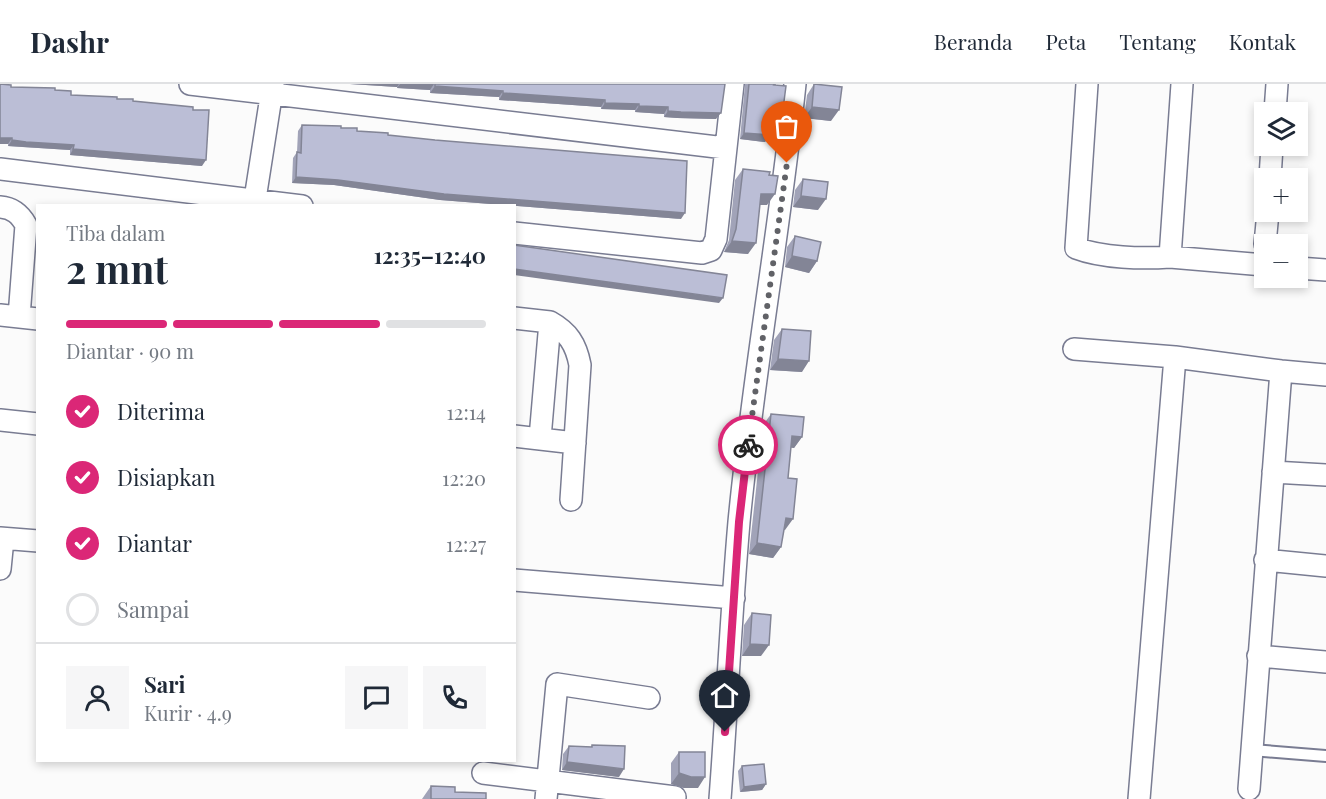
<!DOCTYPE html>
<html lang="id">
<head>
<meta charset="utf-8">
<style>
  :root { --surface:#fff; --page:#f6f6f7; --text:#1f2937; --muted:#747a83; --line:#e0e1e3; --accent:#db2777 }
  body { margin:0; font-family:"Playfair Display",serif; background:var(--page); color:var(--text); height:100vh; display:flex; flex-direction:column; font-size:22px; white-space:nowrap }
  * { box-sizing:border-box; margin:0 }
  p { font-size:20px; color:var(--muted) }
  .icon { flex:none; width:33px; height:33px; fill:none; stroke:currentColor; stroke-width:2; stroke-linecap:round; stroke-linejoin:round }
  .map { position:relative; flex:1; overflow:hidden }
  .drawer { position:absolute; left:36px; top:120px; width:480px; height:558px; display:flex; flex-direction:column; background:var(--surface); border-radius:0px; box-shadow:0 3px 9px #0003 }
  .drawer>* { flex:none }
  .buttons { position:absolute; left:1254px; top:18px; display:grid; gap:12px }
  .buttons a { display:grid; place-items:center; width:54px; height:54px; border-radius:0px; background:var(--surface); box-shadow:0 3px 9px #0003; font-size:30px }
  .pin { position:absolute; display:grid; place-items:center; width:51px; height:51px; color:#fff; margin:-62px -26px; border-radius:50% 50% 50% 0; rotate:-45deg; box-shadow:0 0 6px #0007 }
  .pin .icon { rotate:45deg }
  .courier { position:absolute; display:grid; place-items:center; width:60px; height:60px; margin:-30px; border:4px solid #db2777; border-radius:50%; background:#fff; color:#222; box-shadow:0 2px 8px #0007 }
  .headline em { font-style:normal; font-weight:700 }
  .headline div { display:flex; flex-direction:column-reverse }
  .headline { display:flex; align-items:center; justify-content:space-between; height:102px; padding:0 30px }
  h1 { font-size:39px; font-weight:700; line-height:45px }
  .bar { display:grid; grid-template-columns:repeat(4,1fr); gap:9px 6px; align-content:center; height:72px; padding:0 30px }
  .bar i { height:8px; border-radius:4px; background:var(--line) }
  .bar .current { background:var(--accent) }
  .bar p { grid-column:span 4 }
  .line { display:flex; align-items:center; gap:15px; padding:0 30px; border-top:2px solid var(--line) }
  .line div { flex:1 }
  .round { display:grid; place-items:center; flex:none; width:63px; height:63px; border-radius:0px; background:var(--page) }
  ol { padding:0 30px; list-style:none }
  li { display:flex; align-items:center; gap:18px; height:66px }
  li p { margin-inline-start:auto }
  li .icon { padding:6px; border-radius:50%; background:var(--accent); color:#fff; stroke-width:4 }
  li:last-child { color:var(--muted) }
  li i { width:33px; height:33px; border:3px solid var(--line); border-radius:50% }
  header { display:flex; align-items:center; gap:36px; box-sizing:border-box; height:84px; padding:0 30px; background:var(--surface); border-bottom:2px solid var(--line) }
  header strong { font-size:28px }
  nav { display:flex; gap:33px; margin-inline-start:auto; font-size:21px }
  .map>svg:first-child { display:block }
  .lines { fill:none; stroke-linecap:round; stroke-linejoin:round }
  .lane-casing { stroke:#797c92; stroke-width:14 }
  .street-casing { stroke:#797c92; stroke-width:24 }
  .lane { stroke:#fff; stroke-width:10 }
  .street { stroke:#fff; stroke-width:21 }
  .wall { fill:#a1a3b8 }
  .shaded-wall { fill:#838596 }
  .building { fill:#bbbed6; stroke:#838596; stroke-width:1.5 }
  .done { stroke:#616267; stroke-width:6; stroke-dasharray:0 10.8 }
  .route { stroke:#db2777; stroke-width:8 }
</style>
</head>
<body>
<header>
<strong>Dashr</strong>
<nav><a>Beranda</a><a>Peta</a><a>Tentang</a><a>Kontak</a></nav>
</header>
<div class="map">
<svg width="1326" height="715" viewBox="0 0 1326 715">
  <rect width="100%" height="100%" fill="#fbfbfb"/>
  <g class="lines">
    <!-- lane casing -->
    <g class="lane-casing">
      <path id="lane" d="M1252,666L1326,672"/>
    </g>
    <!-- street casing -->
    <g class="street-casing">
      <path id="street" d="M190,0L725,64
        M1087,0L1076,164C1102,174 1142,175 1170,173L1264,181
        M1275,28L1277,0
        M0,85L302,122
        M1270,94L1272,62
        M255,115L273,0
        M0,123C13,124 20,130 26,141L19,233
        M514,149L702,169L711,166L716,155L733,0
        M1265,160L1268,128
        M1170,173L1182,0
        M1298,184L1326,186
        M0,231L38,235
        M514,234L550,238
        M1074,265L1175,273
        M0,336L38,340
        M514,352L575,359
        M540,354L550,238C568,248 576,260 580,281L571,416
        M1273,388L1326,391
        M0,454L38,457
        M1265,476L1326,482
        M0,485L3,455
        M514,496L734,514
        M1258,572L1326,578
        M483,689L675,713
        M1249,705L1281,287
        M546,715L557,600L649,614
        M720,715C727,623 731,530 739,438C753,291 780,146 795,0
        M1139,715L1175,273L1281,287L1326,291"/>
    </g>
    <!-- lane -->
    <use href="#lane" class="lane"/>
    <!-- street -->
    <use href="#street" class="street"/>
  </g>
  <!-- wall -->
  <path class="wall" d="M0,0L11,3L55,6L71,11L117,15L193,26L202,82L70,71V66L22,63L8,62V60H0Z
    M350,0H725L716,35L677,34L664,33V30L635,28V26L601,25V23L499,16V13L430,9V6L397,4V3Z
    M745,0H775L783,25L779,31H772L770,51L765,58L740,55Z
    M814,0L831,37L804,34L807,11Z
    M302,41L341,44L357,47L388,51L681,135L440,116L334,101L292,99L293,74L297,68L298,47Z
    M743,85L767,121H760L748,170L724,168L729,156L735,96Z
    M803,95L818,126L793,123L795,106Z
    M795,152L817,177L809,189L785,183L787,163Z
    M782,245L802,288L770,286L774,256Z
    M771,330L802,353L794,364L791,363L788,394L785,446H784L781,463L773,474L749,470L763,341Z
    M752,529L761,572H742L744,541Z
    M592,661L619,693L562,686L563,670L569,662L591,663Z
    M679,668L698,704H684L671,700V679Z
    M742,682L766,700L762,706L740,708L738,687Z
    M431,702L455,708L486,715H422Z"/>
  <!-- shaded-wall -->
  <path class="shaded-wall" d="M350,0H399L397,3Z
    M400,0H434L430,6L397,4Z
    M435,2L503,7L499,13L430,9Z
    M503,9L605,16L601,23L499,16Z
    M605,19L639,20L635,26L601,25Z
    M639,22L668,23L664,30L635,28Z
    M812,23L839,26L831,37L804,34Z
    M773,24L783,25L779,31L768,30Z
    M668,27L721,29L716,35L677,34L664,33Z
    M744,49L770,51L765,58L740,55Z
    M0,54H12L8,60H0Z
    M12,56L74,61L70,66L8,62Z
    M73,65L206,76L202,82L70,71Z
    M296,93L338,96L685,129L681,135L440,116L334,101L292,99Z
    M761,110H775L767,121H753Z
    M801,112L826,115L818,126L793,123Z
    M732,157L756,159L748,170L724,168Z
    M792,172L817,177L809,189L785,183Z
    M514,185L723,214L719,219L514,191Z
    M778,275L809,277L802,288L770,286Z
    M792,352L802,353L794,364L784,363Z
    M786,434L793,435L785,446L778,445Z
    M757,459L781,463L773,474L749,470Z
    M750,560L769,561L761,572H742Z
    M567,678L624,685L619,693L562,686Z
    M679,689L705,693L698,704H684L671,700Z
    M766,700L762,706L740,708L744,703Z"/>
  <!-- building -->
  <path class="building" d="M0,0L11,1V3L55,4V6L71,7V11L117,13V15H133V17L193,23V26H209L206,76L73,65L74,61L26,58L12,56V54H0Z
    M435,0H725L721,29L681,28L668,27V23L639,22V20L605,19V16L503,9V7L435,2Z
    M749,0H775L774,1L786,2L783,25L773,24L770,51L744,49Z
    M814,0L842,3L839,26L812,23Z
    M302,41L341,42V44H357V47L388,49V51L435,56L687,77L685,129L444,110L338,96L296,93L297,68L301,69Z
    M743,85L770,88L769,91L778,92L775,110H761L756,159L732,157L736,145Z
    M803,95L828,98L826,115L801,112Z
    M795,152L821,158L817,177L792,172Z
    M514,161L727,191L723,214L514,185Z
    M782,245L811,247L809,277L778,275Z
    M771,330L804,333L802,353L792,352L788,394L797,395L793,435L786,434L781,463L757,459Z
    M752,529L771,531L769,561L750,560Z
    M592,661L625,662L624,685L567,678L569,662L592,663Z
    M679,668H705V693H691L679,689Z
    M764,680L766,700L744,703L742,682Z
    M431,702L455,703V708L486,709V715H431Z"/>
  <g class="lines">
    <!-- done -->
    <path class="done" d="M748,361L787,79"/>
    <!-- route -->
    <path class="route" d="M725,648L739,438L748,361"/>
  </g>
</svg>
<div class="buttons">
<a><svg class="icon" aria-label="layers" viewBox="0 0 24 24"><path d="M12 4l9 5-9 5-9-5zM3 14l9 5 9-5"/></svg></a>
<a>+</a>
<a>−</a>
</div>
<div class="pin" style="left:787px;top:79px;background:#ea580c"><svg class="icon" aria-label="bag" viewBox="0 0 24 24"><path d="M5 8h14l-1 12H6zM9 8a3 3 0 0 1 6 0"/></svg></div>
<div class="pin" style="left:725px;top:648px;background:#1f2937"><svg class="icon" aria-label="home" viewBox="0 0 24 24"><path d="M3 11l9-7 9 7M6 9v11h12V9"/></svg></div>
<div class="courier" style="left:748px;top:361px"><svg class="icon" aria-label="bike" viewBox="0 0 24 24"><circle cx="6" cy="16" r="4"/><circle cx="18" cy="16" r="4"/><path d="M6 16l4-8h5l3 8M10 8l3 8H6M13 5h3"/></svg></div>
<section class="drawer">
<div class="headline"><div><h1>2 mnt</h1><p>Tiba dalam</p></div><em>12:35–12:40</em></div>
<div class="bar"><i class="current"></i><i class="current"></i><i class="current"></i><i></i><p>Diantar · 90 m</p></div>
<ol>
<li><svg class="icon" aria-label="check" viewBox="0 0 24 24"><path d="M5 12l5 5 9-10"/></svg>Diterima<p>12:14</p></li>
<li><svg class="icon" aria-label="check" viewBox="0 0 24 24"><path d="M5 12l5 5 9-10"/></svg>Disiapkan<p>12:20</p></li>
<li><svg class="icon" aria-label="check" viewBox="0 0 24 24"><path d="M5 12l5 5 9-10"/></svg>Diantar<p>12:27</p></li>
<li><i></i>Sampai</li>
</ol>
<div class="line" style="height:108px"><a class="round"><svg class="icon" aria-label="person" viewBox="0 0 24 24"><circle cx="12" cy="8" r="4"/><path d="M4 21q1-7 8-7t8 7"/></svg></a><div><b>Sari</b><p>Kurir · 4.9</p></div><a class="round"><svg class="icon" aria-label="chat" viewBox="0 0 24 24"><path d="M4 5h16v11H9l-5 4z"/></svg></a><a class="round"><svg class="icon" aria-label="phone" viewBox="0 0 24 24"><path d="M5 4h4l2 5-3 2q2 4 5 5l2-3 5 2v4C11 20 4 13 5 4z"/></svg></a></div>
</section>
</div>
</body>
</html>
